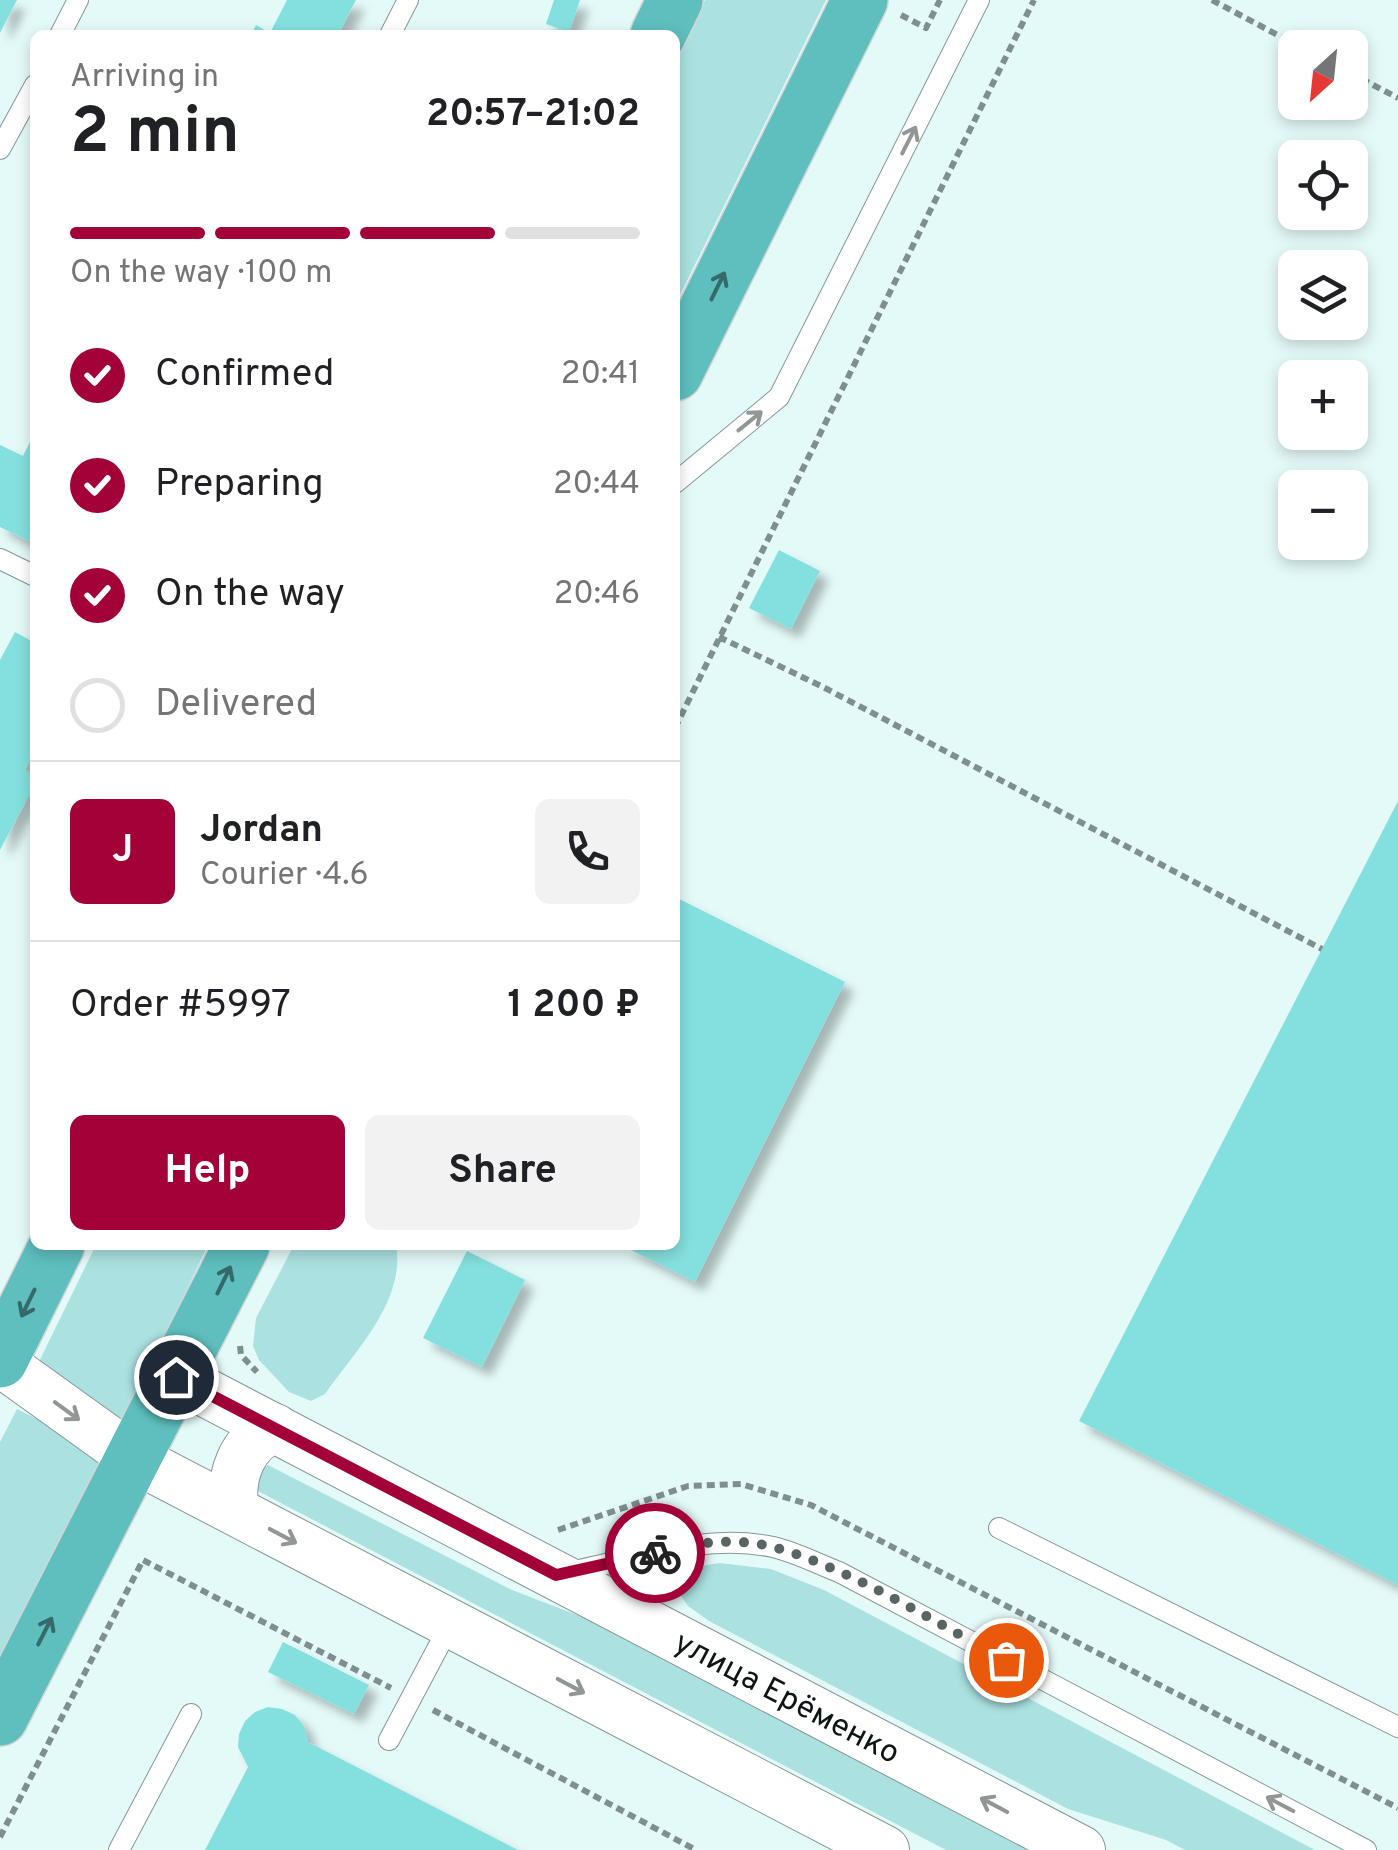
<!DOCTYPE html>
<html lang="en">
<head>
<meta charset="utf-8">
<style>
  :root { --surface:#fff; --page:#f2f2f2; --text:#202124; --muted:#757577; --line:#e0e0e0; --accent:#a20237 }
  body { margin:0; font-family:Overpass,sans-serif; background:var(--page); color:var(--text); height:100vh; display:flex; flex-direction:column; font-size:38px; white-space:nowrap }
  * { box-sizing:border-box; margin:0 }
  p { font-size:32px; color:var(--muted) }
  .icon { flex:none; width:55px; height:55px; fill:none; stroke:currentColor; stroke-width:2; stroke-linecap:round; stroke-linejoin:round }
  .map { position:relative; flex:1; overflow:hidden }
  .details { position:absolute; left:30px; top:30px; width:650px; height:1220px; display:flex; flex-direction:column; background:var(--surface); border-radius:15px; box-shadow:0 5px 15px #0003 }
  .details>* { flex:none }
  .needle { width:65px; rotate:207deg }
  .fabs { position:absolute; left:1278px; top:30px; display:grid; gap:20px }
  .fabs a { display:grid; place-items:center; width:90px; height:90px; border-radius:15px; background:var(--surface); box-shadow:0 5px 15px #0003; font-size:50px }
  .pin { position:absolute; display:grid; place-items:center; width:85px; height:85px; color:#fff; margin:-42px; border:5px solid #fff; border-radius:50%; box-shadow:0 2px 10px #0007 }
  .courier { position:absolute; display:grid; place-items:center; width:100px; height:100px; margin:-50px; border:8px solid #a20237; border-radius:50%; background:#fff; color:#222; box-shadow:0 2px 12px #0007 }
  .head em { font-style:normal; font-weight:700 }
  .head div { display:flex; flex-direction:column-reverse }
  .head { display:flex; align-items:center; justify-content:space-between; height:170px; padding:0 40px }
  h1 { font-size:65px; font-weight:700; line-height:75px }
  .bar { display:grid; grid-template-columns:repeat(4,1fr); gap:15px 10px; align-content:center; height:120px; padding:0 40px }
  .bar i { height:12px; border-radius:8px; background:var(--line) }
  .bar .current { background:var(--accent) }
  .bar p { grid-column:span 4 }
  .line { display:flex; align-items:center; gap:25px; padding:0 40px; border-top:2px solid var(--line) }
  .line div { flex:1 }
  .round { display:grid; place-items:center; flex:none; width:105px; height:105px; border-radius:15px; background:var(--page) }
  ol { padding:0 40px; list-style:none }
  li { display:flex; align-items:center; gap:30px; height:110px }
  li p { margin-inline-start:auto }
  li .icon { padding:10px; border-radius:50%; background:var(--accent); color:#fff; stroke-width:4 }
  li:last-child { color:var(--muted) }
  li i { width:55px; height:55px; border:5px solid var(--line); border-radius:50% }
  .cta { display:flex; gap:20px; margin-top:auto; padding:20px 40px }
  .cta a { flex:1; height:115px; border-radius:15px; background:var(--accent); color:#fff; font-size:40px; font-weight:700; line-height:115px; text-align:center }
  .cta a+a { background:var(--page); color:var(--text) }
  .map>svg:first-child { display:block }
  .green { fill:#abe2e1 }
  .building { fill:#84e0de; filter:url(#shadow) }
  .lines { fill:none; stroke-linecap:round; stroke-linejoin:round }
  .service-casing { stroke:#849897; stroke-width:22 }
  .tertiary-casing { stroke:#849897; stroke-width:50 }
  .trunk-casing { stroke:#d4d5d5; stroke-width:58 }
  .path { stroke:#7f8e8e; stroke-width:6; stroke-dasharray:8 5; stroke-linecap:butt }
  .service { stroke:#fff; stroke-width:20 }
  .tertiary { stroke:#fff; stroke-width:48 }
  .trunk { stroke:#5ebfbe; stroke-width:55 }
  .oneway { stroke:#939696 }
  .oneway2 { stroke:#366a6a }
  .done { stroke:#596565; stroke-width:10; stroke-dasharray:0 18 }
  .route { stroke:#a20237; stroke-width:12 }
  .labels { text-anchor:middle; stroke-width:10; stroke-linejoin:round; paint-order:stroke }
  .street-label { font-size:32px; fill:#0e1515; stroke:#e4faf9 }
</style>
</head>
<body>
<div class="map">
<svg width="1398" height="1850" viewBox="0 0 1398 1850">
  <defs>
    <filter id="shadow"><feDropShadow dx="9" dy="9" stdDeviation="5" flood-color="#0004"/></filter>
  </defs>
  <rect width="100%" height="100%" fill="#e4faf9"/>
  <!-- green -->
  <path class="green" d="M705,0H826L675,305V60Z
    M96,1245H208L123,1423L32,1376Z
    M294,1245H396C406,1301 355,1351 325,1394L311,1401L289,1392L259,1360L253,1346L256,1318Z
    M17,1409L106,1454L0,1659V1442Z
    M268,1465L512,1590L629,1635L1040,1850H946L256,1490L260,1467Z
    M720,1563L771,1569L824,1590L1315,1850H1185L1166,1840L1068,1809L709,1621L688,1606L678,1591L680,1577L694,1567Z"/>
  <!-- building -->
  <path class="building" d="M0,0H17L0,33Z
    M287,0H356L338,35H251L256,25L270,33Z
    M554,0H580L569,32L546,24Z
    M35,432V544L0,527V445L23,456Z
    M779,550L820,571L791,629L749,608Z
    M15,632L35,643V750L25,770L35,775V784L0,850V660Z
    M1398,801V1585L1079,1421Z
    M675,897L845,982L695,1282L621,1245H675Z
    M467,1251L525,1280L482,1367L423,1338Z
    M283,1642L369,1685L354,1714L268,1672Z
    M268,1707L282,1709L295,1715L304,1726L308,1742L518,1850H205L248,1767L238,1747L239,1734L245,1721L255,1712Z"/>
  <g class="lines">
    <!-- service casing -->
    <g class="service-casing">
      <path id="service" d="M60,35L78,0
        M390,35L408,0
        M0,149L35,85
        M675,483L779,397L979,0
        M0,559L35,576
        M999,1528L1398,1727
        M565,1573C633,1560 703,1532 773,1547C795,1552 818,1564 839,1572L1366,1850
        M389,1740L451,1623
        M119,1850L191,1714"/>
    </g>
    <!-- tertiary casing -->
    <g class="tertiary-casing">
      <g id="tertiary">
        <path d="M0,1362L135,1459L885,1850"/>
        <path id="s1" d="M176,1377L1081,1850"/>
        <path d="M234,1510C230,1476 241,1441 275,1428"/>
      </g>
    </g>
    <!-- trunk casing -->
    <g class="trunk-casing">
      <path id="trunk" d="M658,35L675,0
        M675,373L860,0
        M0,1360L57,1245
        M0,1718L242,1245"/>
    </g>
    <!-- path -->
    <path class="path" d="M1212,0L1302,48
      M901,15L926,28L940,0
      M1350,73L1398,98
      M719,637L823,687L1322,949
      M675,728L1034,0
      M240,1346L241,1355L257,1372
      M558,1530L688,1486L741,1484L811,1505L1398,1808
      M433,1710L696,1850
      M0,1837L143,1560L391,1688"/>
    <!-- service -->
    <use href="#service" class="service"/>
    <!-- tertiary -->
    <use href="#tertiary" class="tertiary"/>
    <!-- trunk -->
    <use href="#trunk" class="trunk"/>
  </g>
  <!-- one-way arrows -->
  <defs><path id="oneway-shaft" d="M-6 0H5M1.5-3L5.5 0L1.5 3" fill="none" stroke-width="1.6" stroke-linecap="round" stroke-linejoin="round" transform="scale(2.5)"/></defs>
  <g class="oneway">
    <use href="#oneway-shaft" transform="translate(909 140) rotate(-63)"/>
    <use href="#oneway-shaft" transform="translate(750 421) rotate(-39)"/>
    <use href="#oneway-shaft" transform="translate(67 1411) rotate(36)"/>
    <use href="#oneway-shaft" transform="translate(283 1536) rotate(28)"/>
    <use href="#oneway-shaft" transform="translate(571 1686) rotate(28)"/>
    <use href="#oneway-shaft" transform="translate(1280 1804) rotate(-152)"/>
    <use href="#oneway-shaft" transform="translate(994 1805) rotate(-152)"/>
  </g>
  <g class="oneway2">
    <use href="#oneway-shaft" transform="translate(718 286) rotate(-64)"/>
    <use href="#oneway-shaft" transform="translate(224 1280) rotate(-64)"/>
    <use href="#oneway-shaft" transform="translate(28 1303) rotate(116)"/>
    <use href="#oneway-shaft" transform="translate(45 1631) rotate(-63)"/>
  </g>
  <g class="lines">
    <!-- done -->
    <path class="done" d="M655,1553C694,1542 738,1537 777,1548C857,1572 932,1621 1006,1660"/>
    <!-- route -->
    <path class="route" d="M176,1377L556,1575L655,1553"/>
  </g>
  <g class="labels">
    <!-- street labels -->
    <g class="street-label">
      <text dy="11" stroke="none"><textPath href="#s1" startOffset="690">улица Ерёменко</textPath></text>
    </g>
  </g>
</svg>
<div class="fabs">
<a><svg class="needle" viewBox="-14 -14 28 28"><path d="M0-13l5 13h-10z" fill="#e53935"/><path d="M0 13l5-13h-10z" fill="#757577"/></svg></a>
<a><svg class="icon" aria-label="locate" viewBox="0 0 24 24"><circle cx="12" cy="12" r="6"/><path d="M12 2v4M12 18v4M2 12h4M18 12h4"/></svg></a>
<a><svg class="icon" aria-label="layers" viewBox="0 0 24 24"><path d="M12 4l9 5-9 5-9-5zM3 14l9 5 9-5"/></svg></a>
<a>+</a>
<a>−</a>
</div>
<div class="pin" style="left:1006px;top:1660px;background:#ea580c"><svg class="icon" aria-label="bag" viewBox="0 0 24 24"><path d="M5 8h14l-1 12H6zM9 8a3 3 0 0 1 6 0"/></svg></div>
<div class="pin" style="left:176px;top:1377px;background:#1f2937"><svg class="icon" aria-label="home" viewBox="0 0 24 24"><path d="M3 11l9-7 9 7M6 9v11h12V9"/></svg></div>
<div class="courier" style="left:655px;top:1553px"><svg class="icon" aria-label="bike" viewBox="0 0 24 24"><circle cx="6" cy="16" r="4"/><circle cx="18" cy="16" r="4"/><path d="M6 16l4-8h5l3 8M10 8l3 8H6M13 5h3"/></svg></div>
<section class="details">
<div class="head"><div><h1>2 min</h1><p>Arriving in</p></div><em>20:57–21:02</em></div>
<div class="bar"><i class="current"></i><i class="current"></i><i class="current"></i><i></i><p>On the way · 100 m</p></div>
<ol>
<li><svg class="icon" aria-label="check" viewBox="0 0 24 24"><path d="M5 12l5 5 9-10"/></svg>Confirmed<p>20:41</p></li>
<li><svg class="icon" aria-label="check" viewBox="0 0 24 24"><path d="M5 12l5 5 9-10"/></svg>Preparing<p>20:44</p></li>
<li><svg class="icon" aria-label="check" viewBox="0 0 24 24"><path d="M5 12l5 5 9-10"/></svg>On the way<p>20:46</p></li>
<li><i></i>Delivered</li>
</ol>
<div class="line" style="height:180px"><b class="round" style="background:var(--accent);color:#fff">J</b><div><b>Jordan</b><p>Courier · 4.6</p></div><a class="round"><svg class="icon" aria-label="phone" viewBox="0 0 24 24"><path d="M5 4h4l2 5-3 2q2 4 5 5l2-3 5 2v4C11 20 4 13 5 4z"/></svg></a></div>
<div class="line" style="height:130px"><div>Order #5997</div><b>1 200 ₽</b></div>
<div class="cta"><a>Help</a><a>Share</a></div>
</section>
</div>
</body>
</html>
